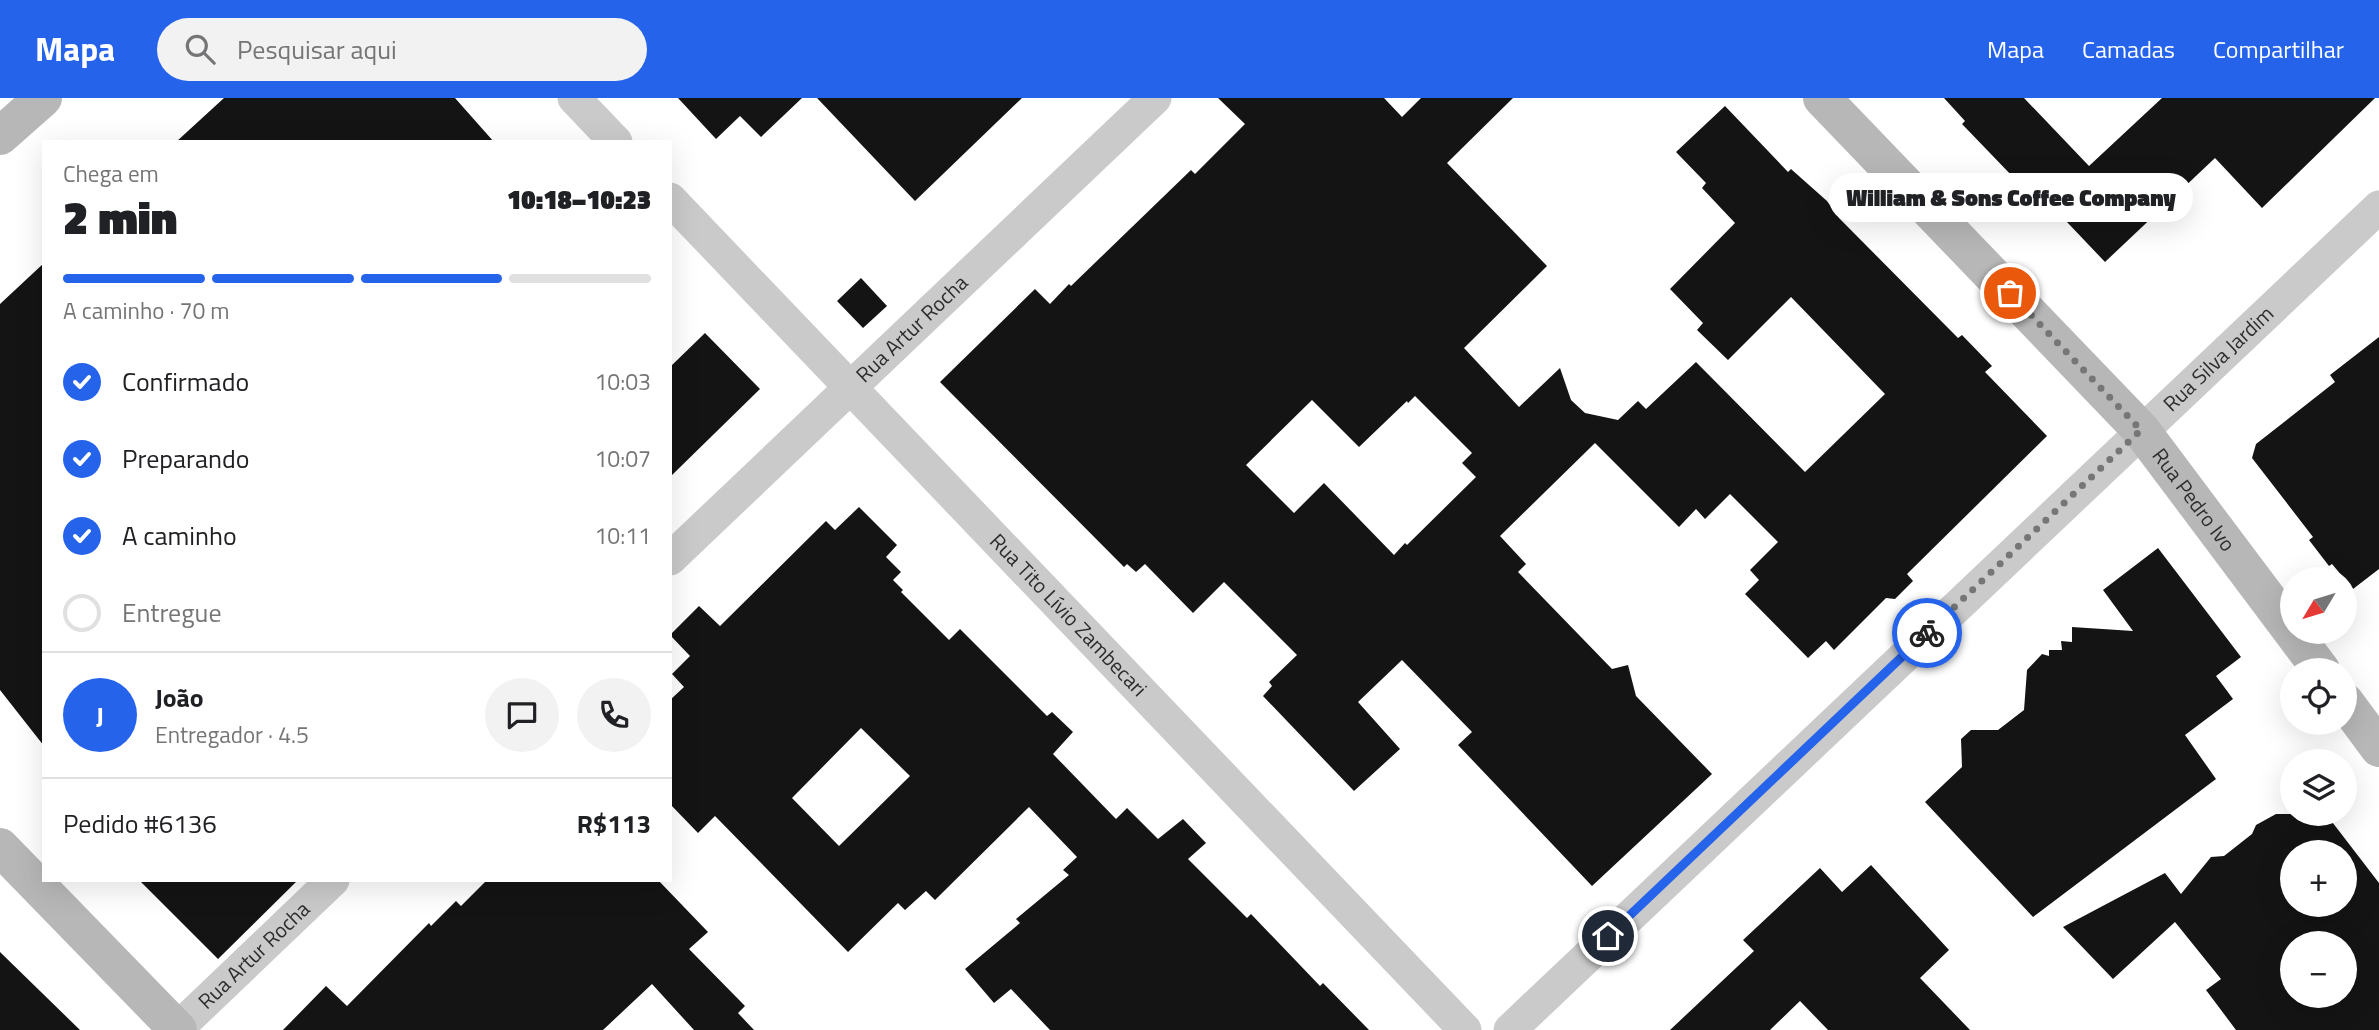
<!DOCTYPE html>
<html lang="pt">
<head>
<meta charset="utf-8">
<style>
  :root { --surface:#fff; --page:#f2f2f2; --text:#202124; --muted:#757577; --line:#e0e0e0; --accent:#2563eb }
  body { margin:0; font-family:"Titillium Web",sans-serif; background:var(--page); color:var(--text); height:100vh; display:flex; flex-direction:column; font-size:26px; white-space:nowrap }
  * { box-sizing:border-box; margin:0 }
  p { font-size:23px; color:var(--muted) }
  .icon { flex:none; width:38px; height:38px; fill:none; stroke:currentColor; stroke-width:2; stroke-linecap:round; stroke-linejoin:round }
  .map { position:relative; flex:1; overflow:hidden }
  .details { position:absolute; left:42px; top:42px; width:630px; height:742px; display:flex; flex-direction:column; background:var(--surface); border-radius:0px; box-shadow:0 7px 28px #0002 }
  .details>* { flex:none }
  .needle { width:46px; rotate:232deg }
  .buttons { position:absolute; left:2280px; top:469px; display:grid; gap:14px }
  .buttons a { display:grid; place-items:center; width:77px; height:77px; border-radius:50%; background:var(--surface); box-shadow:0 7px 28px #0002; font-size:35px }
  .pin { position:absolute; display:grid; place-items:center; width:60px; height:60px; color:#fff; margin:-30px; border:4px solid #fff; border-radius:50%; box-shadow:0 2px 7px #0007 }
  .courier { position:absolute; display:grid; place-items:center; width:70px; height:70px; margin:-35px; border:5px solid #2563eb; border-radius:50%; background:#fff; color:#222; box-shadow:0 2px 9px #0007 }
  .bubble { position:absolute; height:49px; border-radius:24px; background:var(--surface); box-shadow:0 7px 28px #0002; font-size:23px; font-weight:800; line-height:49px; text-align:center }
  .head em { font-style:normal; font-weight:800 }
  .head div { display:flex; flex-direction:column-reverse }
  .head { display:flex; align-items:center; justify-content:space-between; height:119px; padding:0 21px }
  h1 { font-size:46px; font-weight:800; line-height:52px }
  .bar { display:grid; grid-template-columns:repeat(4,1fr); gap:10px 7px; align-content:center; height:84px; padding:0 21px }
  .bar i { height:9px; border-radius:5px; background:var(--line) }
  .bar .current { background:var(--accent) }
  .bar p { grid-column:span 4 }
  .line { display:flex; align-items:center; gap:18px; padding:0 21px; border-top:2px solid var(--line) }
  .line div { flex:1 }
  .round { display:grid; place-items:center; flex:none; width:74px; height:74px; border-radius:37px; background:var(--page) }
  ol { padding:0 21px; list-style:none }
  li { display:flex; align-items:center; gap:21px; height:77px }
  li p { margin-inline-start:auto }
  li .icon { padding:7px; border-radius:50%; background:var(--accent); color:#fff; stroke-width:4 }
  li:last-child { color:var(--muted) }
  li i { width:38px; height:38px; border:4px solid var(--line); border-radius:50% }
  header { display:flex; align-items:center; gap:42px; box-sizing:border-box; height:98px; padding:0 35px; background:var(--accent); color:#fff }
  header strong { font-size:33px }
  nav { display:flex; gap:38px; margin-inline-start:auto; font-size:24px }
  .search { width:490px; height:63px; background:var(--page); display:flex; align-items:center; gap:18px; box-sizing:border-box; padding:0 24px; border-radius:38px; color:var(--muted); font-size:26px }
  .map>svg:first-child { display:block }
  .building { fill:#141414; fill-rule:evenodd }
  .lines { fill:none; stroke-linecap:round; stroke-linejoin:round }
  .street { stroke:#cacaca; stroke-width:33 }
  .secondary { stroke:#b7b7b7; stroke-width:38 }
  .done { stroke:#767676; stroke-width:7; stroke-dasharray:0 12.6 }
  .route { stroke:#2563eb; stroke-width:9 }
  .labels { text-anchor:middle; stroke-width:7; stroke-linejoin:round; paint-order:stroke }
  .street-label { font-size:21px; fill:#2d2d2d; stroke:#fff }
</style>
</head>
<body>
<header>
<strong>Mapa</strong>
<div class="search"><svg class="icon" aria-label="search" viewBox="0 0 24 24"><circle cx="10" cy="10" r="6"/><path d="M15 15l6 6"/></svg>Pesquisar aqui</div>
<nav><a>Mapa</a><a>Camadas</a><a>Compartilhar</a></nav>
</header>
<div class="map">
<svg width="2379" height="932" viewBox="0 0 2379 932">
  <rect width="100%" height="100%" fill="#fff"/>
  <!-- building -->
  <path class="building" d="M224,0H455L494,44H176Z
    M678,0H802L761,39L740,18L716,41Z
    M817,0H1022L915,103Z
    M1218,0H1384L1402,19L1421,0H1513L1447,65L1547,168L1464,250L1519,309L1560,270L1571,302L1585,315L1618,322L1638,303L1646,311L1696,264L1805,374L1885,296L1791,199L1728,262L1697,232L1703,225L1670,191L1735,125L1702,90L1706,85L1676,54L1725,8L1788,74L1791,71L1827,103L1839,120L1958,240L1962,237L1992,268L1985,274L2047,338L1907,476L1913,483L1895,501L1886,500L1834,552L1826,543L1808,560L1745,496L1759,482L1750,472L1778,444L1730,396L1705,421L1696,411L1679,429L1595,345L1500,438L1526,466L1518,474L1612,571L1628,567L1636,598L1712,676L1592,788L1458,647L1472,634L1402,562L1358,604L1400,651L1354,693L1263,598L1272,588L1269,584L1297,557L1224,484L1193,515L1145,466L1136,474L1127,466L1124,469L940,284L1035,191L1050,206L1069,186L1071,188L1191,72L1195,76L1245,26ZM1415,298L1472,355L1462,365L1476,379L1407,447L1405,445L1394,457L1324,385L1294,415L1246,367L1312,302L1359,349L1407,303L1408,305Z
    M1944,0H2024L2089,68L2162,0H2375L2262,110L2215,60L2105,164L2047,103L2041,108L1962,26L1965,23Z
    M44,165V648L0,592V206Z
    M861,180L887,208L863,230L837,203Z
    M705,235L760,291L670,379V269Z
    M2379,239V471L2353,491L2332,466L2329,468L2309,442L2313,439L2252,360L2256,346L2335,284L2330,277Z
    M859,409L897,447L886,459L901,474L893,482L903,492L901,494L949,542L960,531L1047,618L1052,614L1073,634L1053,656L1116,721L1127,710L1158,741L1183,721L1206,745L1188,761L1247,820L1251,816L1320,888L1323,885L1369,932H1050L1011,891L994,905L965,871L1020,825L1016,821L1069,777L1063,772L1077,759L1029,709L935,802L926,793L905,812L898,805L848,854L715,718L698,735L670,706V602L684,589L672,576L690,558L670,537L699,508L720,528L826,423L835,432ZM861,630L910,678L839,748L792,700Z
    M2158,450L2241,559L2216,578L2233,601L2185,637L2216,681L2033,819L1925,704L1962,669L1961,641L1971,632H1998L2024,612L2027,572L2042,556L2049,558V552H2062L2061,543L2072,544V529L2133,533L2103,492Z
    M2276,716H2326L2379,785V932H2236L2206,892L2221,881L2175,824L2113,881L2063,829L2165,775L2181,796L2211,759L2224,758L2252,736L2256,727ZM2292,754H2345V807H2292ZM2292,845H2345V898H2292Z
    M1871,767L1949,852L1920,880L1970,932H1828L1800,903L1770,932H1670L1754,853L1743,842L1820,770L1842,794Z
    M139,782H298L218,861Z
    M487,782H658L708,834L689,851L745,908L738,915L754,932H694L652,886L603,932H283L326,888L347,908L429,825L431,828L456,803L461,808Z
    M0,854L80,932H0Z"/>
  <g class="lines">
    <!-- street -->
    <g class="street">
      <path d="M574,0L616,44"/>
      <path id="s1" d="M670,101L1465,932"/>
      <path id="s2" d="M670,461L1155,0"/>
      <path id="s3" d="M176,932L333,782"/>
      <path id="s4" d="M1510,932L2379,109"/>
    </g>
    <!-- secondary -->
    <g class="secondary">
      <path id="s5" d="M1822,0L2141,332L2321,572"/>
      <path d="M0,38L43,0"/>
      <path d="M2345,604L2379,650"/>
      <path d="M0,749L178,932"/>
    </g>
  </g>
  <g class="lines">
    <!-- done -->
    <path class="done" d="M1927,535L2141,332L2010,195"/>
    <!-- route -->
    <path class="route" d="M1608,838L1927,535"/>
  </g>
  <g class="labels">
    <!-- street labels -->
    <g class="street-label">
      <text dy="7" stroke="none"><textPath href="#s2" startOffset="334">Rua Artur Rocha</textPath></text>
      <text dy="7" stroke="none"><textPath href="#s4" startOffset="976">Rua Silva Jardim</textPath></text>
      <text dy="7" stroke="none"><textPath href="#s5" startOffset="548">Rua Pedro Ivo</textPath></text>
      <text dy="7" stroke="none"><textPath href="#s1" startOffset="576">Rua Tito Lívio Zambecari</textPath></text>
      <text dy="7" stroke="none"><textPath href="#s3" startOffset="108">Rua Artur Rocha</textPath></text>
    </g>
  </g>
</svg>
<div class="buttons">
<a><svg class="needle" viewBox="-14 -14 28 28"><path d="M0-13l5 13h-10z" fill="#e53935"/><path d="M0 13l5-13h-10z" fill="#757577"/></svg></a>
<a><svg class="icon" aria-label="locate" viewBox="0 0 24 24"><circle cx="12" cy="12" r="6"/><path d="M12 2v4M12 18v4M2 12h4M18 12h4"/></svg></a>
<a><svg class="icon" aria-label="layers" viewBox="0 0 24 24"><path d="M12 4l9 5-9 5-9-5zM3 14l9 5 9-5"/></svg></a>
<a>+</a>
<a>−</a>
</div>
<div class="pin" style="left:2010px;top:195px;background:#ea580c"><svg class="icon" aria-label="bag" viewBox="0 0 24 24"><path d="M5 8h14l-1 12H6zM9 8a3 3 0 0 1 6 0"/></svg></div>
<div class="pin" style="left:1608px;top:838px;background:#1f2937"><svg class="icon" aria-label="home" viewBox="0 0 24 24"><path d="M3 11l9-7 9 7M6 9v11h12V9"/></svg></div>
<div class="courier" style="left:1927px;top:535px"><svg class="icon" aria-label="bike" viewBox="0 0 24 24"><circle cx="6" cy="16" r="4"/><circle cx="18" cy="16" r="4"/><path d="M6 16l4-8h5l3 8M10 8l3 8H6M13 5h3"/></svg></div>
<div class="bubble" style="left:1829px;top:75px;width:364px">William &amp; Sons Coffee Company</div>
<section class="details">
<div class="head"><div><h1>2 min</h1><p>Chega em</p></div><em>10:18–10:23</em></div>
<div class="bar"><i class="current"></i><i class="current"></i><i class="current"></i><i></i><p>A caminho · 70 m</p></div>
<ol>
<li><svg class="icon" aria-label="check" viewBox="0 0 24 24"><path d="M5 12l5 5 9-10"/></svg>Confirmado<p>10:03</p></li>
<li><svg class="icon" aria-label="check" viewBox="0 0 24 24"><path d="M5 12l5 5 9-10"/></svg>Preparando<p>10:07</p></li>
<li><svg class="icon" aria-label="check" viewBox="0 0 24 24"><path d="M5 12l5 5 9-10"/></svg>A caminho<p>10:11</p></li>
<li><i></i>Entregue</li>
</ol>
<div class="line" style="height:126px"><b class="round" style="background:var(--accent);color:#fff">J</b><div><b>João</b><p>Entregador · 4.5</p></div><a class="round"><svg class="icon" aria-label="chat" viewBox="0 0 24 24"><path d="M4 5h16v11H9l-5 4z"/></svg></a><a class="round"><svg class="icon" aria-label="phone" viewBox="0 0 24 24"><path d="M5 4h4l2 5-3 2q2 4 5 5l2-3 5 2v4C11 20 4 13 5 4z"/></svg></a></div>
<div class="line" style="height:91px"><div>Pedido #6136</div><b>R$113</b></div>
</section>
</div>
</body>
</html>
